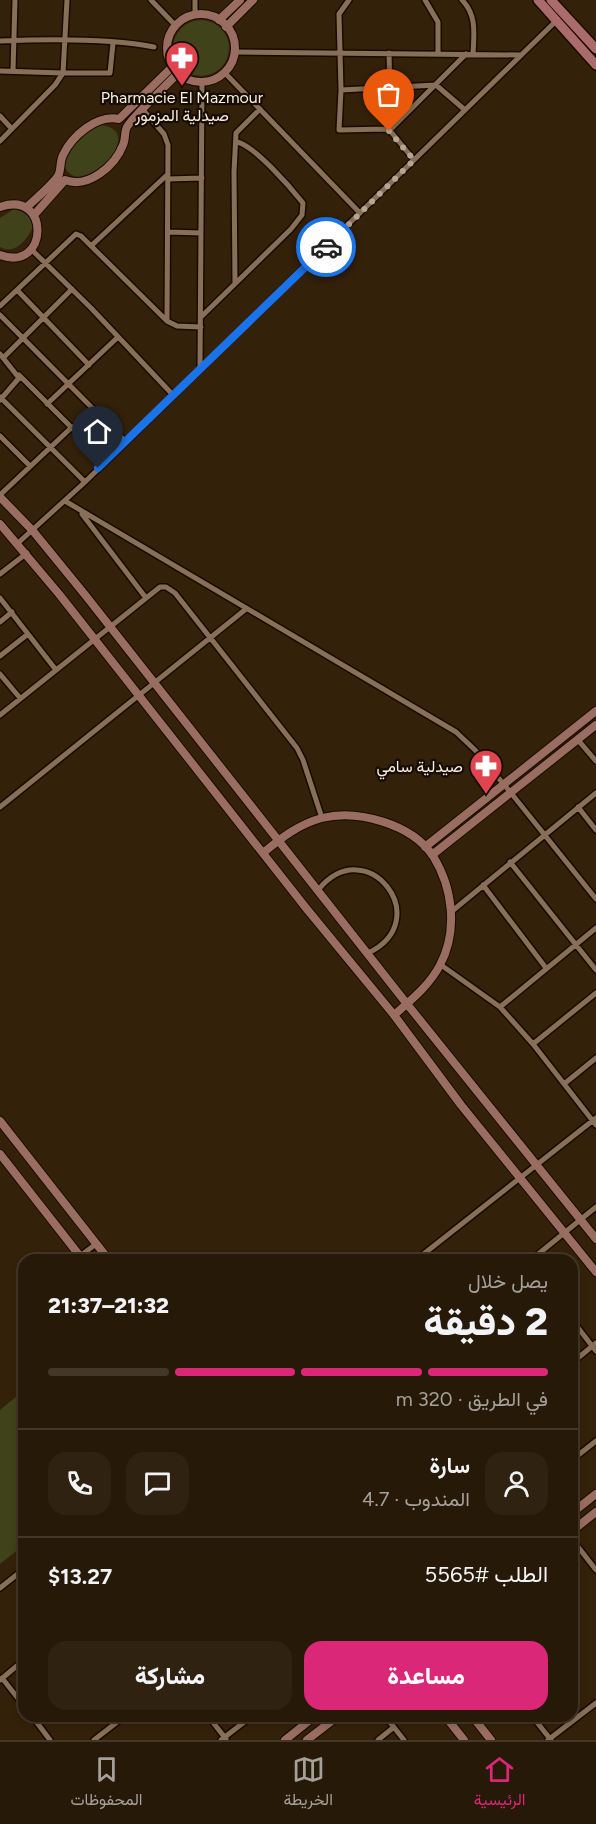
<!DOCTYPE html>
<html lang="ar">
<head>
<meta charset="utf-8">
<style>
  :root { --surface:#271907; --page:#2f2211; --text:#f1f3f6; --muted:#a4a09b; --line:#433828; --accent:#db2777 }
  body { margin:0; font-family:Figtree,Vazirmatn,sans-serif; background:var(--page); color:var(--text); direction:rtl; height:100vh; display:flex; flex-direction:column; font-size:22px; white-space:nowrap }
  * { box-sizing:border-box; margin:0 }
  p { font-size:20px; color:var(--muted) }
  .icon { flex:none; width:33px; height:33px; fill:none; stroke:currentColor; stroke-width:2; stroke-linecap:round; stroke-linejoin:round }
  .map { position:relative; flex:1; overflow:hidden; direction:ltr }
  .details { position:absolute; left:18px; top:1254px; width:560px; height:468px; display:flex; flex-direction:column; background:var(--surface); border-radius:18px; box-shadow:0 3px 9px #0003,0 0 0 2px var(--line); direction:rtl }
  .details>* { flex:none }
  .pin { position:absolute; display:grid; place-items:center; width:51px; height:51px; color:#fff; margin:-62px -26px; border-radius:50% 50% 50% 0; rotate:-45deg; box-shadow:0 0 6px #0007 }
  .pin .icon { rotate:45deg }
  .courier { position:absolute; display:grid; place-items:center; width:60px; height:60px; margin:-30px; border:4px solid #1a73e8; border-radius:50%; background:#fff; color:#222; box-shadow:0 2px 8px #0007 }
  .head em { font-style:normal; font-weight:800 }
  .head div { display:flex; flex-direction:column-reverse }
  .head { display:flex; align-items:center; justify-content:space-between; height:102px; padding:0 30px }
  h1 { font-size:39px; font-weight:800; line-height:45px }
  .bar { display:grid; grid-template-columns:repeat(4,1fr); gap:9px 6px; align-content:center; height:72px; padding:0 30px }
  .bar i { height:8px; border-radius:4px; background:var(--line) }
  .bar .active { background:var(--accent) }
  .bar p { grid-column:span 4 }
  .line { display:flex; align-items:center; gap:15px; padding:0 30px; border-top:2px solid var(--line) }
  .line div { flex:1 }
  .round { display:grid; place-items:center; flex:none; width:63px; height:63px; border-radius:18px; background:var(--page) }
  .primary-button { display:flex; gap:12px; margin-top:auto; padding:12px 30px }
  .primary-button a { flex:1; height:69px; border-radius:18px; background:var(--accent); color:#fff; font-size:24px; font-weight:800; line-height:69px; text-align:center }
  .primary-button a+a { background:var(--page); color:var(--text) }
  .tab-bar { display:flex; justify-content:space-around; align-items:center; height:84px; border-top:2px solid var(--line); background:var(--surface); font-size:16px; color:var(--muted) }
  .tab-bar a { display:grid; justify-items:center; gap:3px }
  .tab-bar .active { color:var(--accent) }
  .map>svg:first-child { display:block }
  .green { fill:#404219 }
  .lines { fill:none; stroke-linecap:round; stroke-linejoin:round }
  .street-casing { stroke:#1b0900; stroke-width:8 }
  .secondary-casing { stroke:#1b0900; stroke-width:10 }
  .primary-casing { stroke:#1b0900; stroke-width:12 }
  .street { stroke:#877057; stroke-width:5 }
  .secondary { stroke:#996e61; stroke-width:8 }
  .primary { stroke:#aa6c6a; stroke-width:9 }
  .done { stroke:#b5a694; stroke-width:6; stroke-dasharray:0 10.8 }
  .route { stroke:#1a73e8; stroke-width:8 }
  .labels { text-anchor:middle; stroke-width:4.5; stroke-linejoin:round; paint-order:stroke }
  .poi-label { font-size:16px; fill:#faeddf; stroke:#150c04 }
</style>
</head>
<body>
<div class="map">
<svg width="596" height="1740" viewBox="0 0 596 1740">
  <rect width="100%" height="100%" fill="#342109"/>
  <!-- green -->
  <path class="green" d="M173 48a28 28 0 1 1 56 0a28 28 0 1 1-56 0Z
    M101,125C150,131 82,203 65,167C64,150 86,130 101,125Z
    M14,209C24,211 29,216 34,225C28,238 16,256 0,247V218Z
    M24,1390V1545L0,1564V1410Z"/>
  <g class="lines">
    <!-- street casing -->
    <g class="street-casing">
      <path id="street" d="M151,0L175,25
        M349,0L339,14L341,90L339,130L387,129
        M425,0L438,22V53
        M462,0C477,15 474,34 473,54
        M195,14V0
        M0,41C47,39 108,38 154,47
        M234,52L520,55
        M389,53L390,89L385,120L387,127L414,160
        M0,71L63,73L67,0
        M13,71L15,0
        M224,72L360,213
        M341,90L436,85L465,110
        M143,110L164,134L168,145L167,321L177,326L201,327
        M0,116L12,129
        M389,131L466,54
        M0,141L55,85L63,73H110L113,43
        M168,179L202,178
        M168,232L201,233
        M91,246L168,174
        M31,249L91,308L173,395
        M235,283L234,172L236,133L260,109
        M17,290L89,365
        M0,306L76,234L81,236L167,321
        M0,315L126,442
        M201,317L291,229L302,215L303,203C291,188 255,146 237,142
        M0,354L19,378L0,400
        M3,358L72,289
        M200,369L202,82
        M19,375L83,439
        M0,397L85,482
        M47,404L118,337
        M0,436L30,466
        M0,495L72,427
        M65,501L456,732L475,750L511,793L596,899
        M82,514L146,598
        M18,543L85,482L556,21
        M0,574L27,553
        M0,598L56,670
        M0,622L12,612
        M0,656L28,634
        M0,674L20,698
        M0,715L160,587H166L175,593L297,748L303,760L322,818
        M578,740L596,761
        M0,807L246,609
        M578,807L596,830
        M510,862L596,970
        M483,885L546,968
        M319,889C367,831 437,920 368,953
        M451,912L596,793
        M441,965L500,1007L533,1044L596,1125
        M500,1007L596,928
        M533,1044L596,993
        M564,1084L596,1058
        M80,1256L96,1244
        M416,1260L596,1118
        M531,1260L596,1207
        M572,1320L596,1351
        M572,1363L596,1343
        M572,1460L596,1441
        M572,1539L596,1570
        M0,1588L24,1569
        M2,1678L24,1706
        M0,1680L24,1660
        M32,1716L50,1740
        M208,1716L226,1739
        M385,1716L404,1740
        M532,1716L551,1740
        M94,1740L125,1716
        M221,1740L252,1716
        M378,1740L394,1727
        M548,1740L596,1703"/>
    </g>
    <!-- secondary casing -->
    <g class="secondary-casing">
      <path id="secondary" d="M167 48a34 34 0 1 1 68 0a34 34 0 1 1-68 0Z
        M219,20L240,0
        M226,27L253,0
        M0,207C51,189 49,273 0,255
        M26,208C33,201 56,182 59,174C61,168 60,161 63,155C72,136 97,114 119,119L172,67
        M34,215L65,180C88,189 115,166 123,145C126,139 124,132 127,127C132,117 168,84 178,73
        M0,497L33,531L86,596L407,1004L596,1239
        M0,524L59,594L306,908L394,1015L461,1105L596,1272
        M425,847L596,711
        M263,853C281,838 299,824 322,818C357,809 412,824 433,856C453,888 458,931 440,965C429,986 411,1000 394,1015
        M432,855L596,725
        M0,1121L109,1260
        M0,1154L83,1260
        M572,1513L596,1494
        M572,1531L596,1512
        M445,1716L464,1740
        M472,1716L491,1740
        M285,1740L315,1716
        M307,1740L338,1716"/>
    </g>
    <!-- primary casing -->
    <g class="primary-casing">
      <path id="primary" d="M538,0L596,65
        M551,0L596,49"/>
    </g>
    <!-- street -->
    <use href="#street" class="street"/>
    <!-- secondary -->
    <use href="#secondary" class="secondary"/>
    <!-- primary -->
    <use href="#primary" class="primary"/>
  </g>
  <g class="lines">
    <!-- done -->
    <path class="done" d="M326,247L414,160L389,131"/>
    <!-- route -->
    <path class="route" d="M98,468L326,247"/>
  </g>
  <!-- icons -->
  <defs>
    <g id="pharmacy-pin" transform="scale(1.725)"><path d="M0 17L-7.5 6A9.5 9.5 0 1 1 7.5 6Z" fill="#e0444e" stroke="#150c04"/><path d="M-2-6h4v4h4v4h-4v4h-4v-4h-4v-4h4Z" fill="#fff"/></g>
  </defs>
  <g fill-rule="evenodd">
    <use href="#pharmacy-pin" x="182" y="58"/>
    <use href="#pharmacy-pin" x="486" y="766"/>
  </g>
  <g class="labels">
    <!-- poi labels -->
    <g class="poi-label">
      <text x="182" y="103">Pharmacie El Mazmour<tspan x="182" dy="18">صيدلية المزمور</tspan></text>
      <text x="463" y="772" text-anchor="end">صيدلية سامي</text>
    </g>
  </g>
</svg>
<div class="pin" style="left:389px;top:131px;background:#ea580c"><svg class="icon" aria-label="bag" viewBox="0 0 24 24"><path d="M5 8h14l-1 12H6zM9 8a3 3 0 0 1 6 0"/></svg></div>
<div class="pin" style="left:98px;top:468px;background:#1f2937"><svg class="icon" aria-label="home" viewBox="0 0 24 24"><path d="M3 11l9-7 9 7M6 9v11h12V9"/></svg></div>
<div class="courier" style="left:326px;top:247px"><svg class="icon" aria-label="car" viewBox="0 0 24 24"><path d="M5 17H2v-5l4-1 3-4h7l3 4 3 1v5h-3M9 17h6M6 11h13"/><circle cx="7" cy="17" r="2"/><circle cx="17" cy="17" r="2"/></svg></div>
<section class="details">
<div class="head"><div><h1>2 دقيقة</h1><p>يصل خلال</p></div><em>21:32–21:37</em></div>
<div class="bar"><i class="active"></i><i class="active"></i><i class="active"></i><i></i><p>في الطريق · 320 m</p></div>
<div class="line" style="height:108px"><a class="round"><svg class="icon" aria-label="person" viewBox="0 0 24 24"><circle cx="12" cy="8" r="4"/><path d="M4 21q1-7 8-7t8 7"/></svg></a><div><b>سارة</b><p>المندوب · 4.7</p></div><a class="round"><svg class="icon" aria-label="chat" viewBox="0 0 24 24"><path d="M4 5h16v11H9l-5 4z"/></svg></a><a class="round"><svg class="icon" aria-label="phone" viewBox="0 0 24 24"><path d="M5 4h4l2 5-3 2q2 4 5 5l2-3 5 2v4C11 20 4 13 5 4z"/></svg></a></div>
<div class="line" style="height:78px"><div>الطلب #5565</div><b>$13.27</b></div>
<div class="primary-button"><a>مساعدة</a><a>مشاركة</a></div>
</section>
</div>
<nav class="tab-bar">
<a class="active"><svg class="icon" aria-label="home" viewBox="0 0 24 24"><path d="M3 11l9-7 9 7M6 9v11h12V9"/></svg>الرئيسية</a>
<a><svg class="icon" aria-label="map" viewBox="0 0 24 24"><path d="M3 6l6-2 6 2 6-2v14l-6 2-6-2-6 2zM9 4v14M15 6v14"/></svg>الخريطة</a>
<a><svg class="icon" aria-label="saved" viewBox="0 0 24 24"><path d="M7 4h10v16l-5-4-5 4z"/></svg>المحفوظات</a>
</nav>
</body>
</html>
